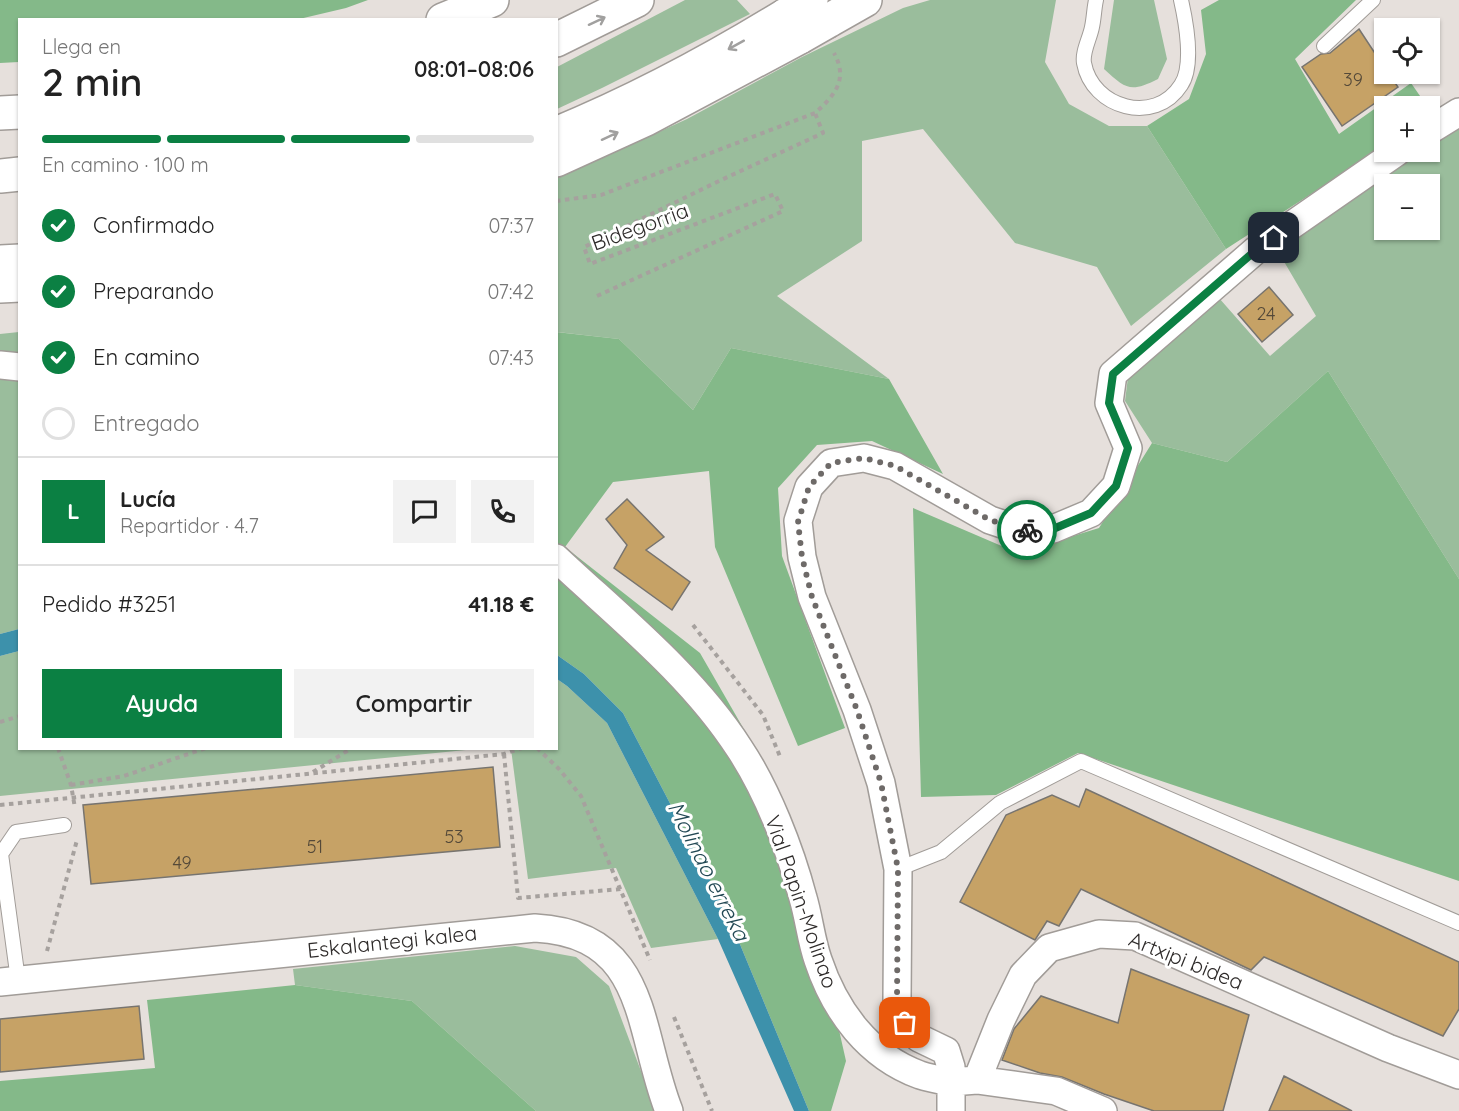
<!DOCTYPE html>
<html lang="es">
<head>
<meta charset="utf-8">
<style>
  :root { --surface:#fff; --page:#f2f2f2; --text:#222; --muted:#767676; --line:#e0e0e0; --accent:#0b8043 }
  body { margin:0; font-family:Quicksand,sans-serif; background:var(--page); color:var(--text); height:100vh; display:flex; flex-direction:column; font-size:22px; white-space:nowrap }
  * { box-sizing:border-box; margin:0 }
  p { font-size:20px; color:var(--muted) }
  .icon { flex:none; width:33px; height:33px; fill:none; stroke:currentColor; stroke-width:2; stroke-linecap:round; stroke-linejoin:round }
  .map { position:relative; flex:1; overflow:hidden }
  .side { position:absolute; left:18px; top:18px; width:540px; height:732px; display:flex; flex-direction:column; background:var(--surface); border-radius:0px; box-shadow:0 2px 4px #0004 }
  .side>* { flex:none }
  .fabs { position:absolute; left:1374px; top:18px; display:grid; gap:12px }
  .fabs a { display:grid; place-items:center; width:66px; height:66px; border-radius:0px; background:var(--surface); box-shadow:0 2px 4px #0004; font-size:30px }
  .pin { position:absolute; display:grid; place-items:center; width:51px; height:51px; color:#fff; margin:-26px; border-radius:12px; box-shadow:0 3px 9px #0006 }
  .courier { position:absolute; display:grid; place-items:center; width:60px; height:60px; margin:-30px; border:4px solid #0b8043; border-radius:50%; background:#fff; color:#222; box-shadow:0 2px 8px #0007 }
  .overview em { font-style:normal; font-weight:600 }
  .overview div { display:flex; flex-direction:column-reverse }
  .overview { display:flex; align-items:center; justify-content:space-between; height:102px; padding:0 24px }
  h1 { font-size:39px; font-weight:600; line-height:45px }
  .bar { display:grid; grid-template-columns:repeat(4,1fr); gap:9px 6px; align-content:center; height:72px; padding:0 24px }
  .bar i { height:8px; border-radius:4px; background:var(--line) }
  .bar .on { background:var(--accent) }
  .bar p { grid-column:span 4 }
  .line { display:flex; align-items:center; gap:15px; padding:0 24px; border-top:2px solid var(--line) }
  .line div { flex:1 }
  .round { display:grid; place-items:center; flex:none; width:63px; height:63px; border-radius:0px; background:var(--page) }
  ol { padding:0 24px; list-style:none }
  li { display:flex; align-items:center; gap:18px; height:66px }
  li p { margin-inline-start:auto }
  li .icon { padding:6px; border-radius:50%; background:var(--accent); color:#fff; stroke-width:4 }
  li:last-child { color:var(--muted) }
  li i { width:33px; height:33px; border:3px solid var(--line); border-radius:50% }
  .button { display:flex; gap:12px; margin-top:auto; padding:12px 24px }
  .button a { flex:1; height:69px; border-radius:0px; background:var(--accent); color:#fff; font-size:24px; font-weight:600; line-height:69px; text-align:center }
  .button a+a { background:var(--page); color:var(--text) }
  .map>svg:first-child { display:block }
  .green { fill:#9abd9c; fill-rule:evenodd }
  .forest { fill:#84b989 }
  .water { fill:#3d91ab }
  .building { fill:#c6a266; stroke:#77746f; stroke-width:1.5 }
  .lines { fill:none; stroke-linecap:round; stroke-linejoin:round }
  .lane-casing { stroke:#a19c98; stroke-width:16 }
  .street-casing { stroke:#a19c98; stroke-width:30 }
  .secondary-casing { stroke:#a19c98; stroke-width:36 }
  .primary-casing { stroke:#a19c98; stroke-width:36 }
  .path { stroke:#a6a19e; stroke-width:4; stroke-dasharray:4.5 4.5; stroke-linecap:butt }
  .lane { stroke:#fff; stroke-width:14 }
  .street { stroke:#fff; stroke-width:27 }
  .secondary { stroke:#fff; stroke-width:33 }
  .primary { stroke:#fff; stroke-width:33 }
  .secondary-bridge-casing { stroke:#a19c98; stroke-width:36; stroke-linecap:butt }
  .secondary-bridge { stroke:#fff; stroke-width:33 }
  .oneway { stroke:#a1a09f }
  .done { stroke:#6e6a68; stroke-width:6; stroke-dasharray:0 10.8 }
  .route { stroke:#0b8043; stroke-width:8 }
  .labels { text-anchor:middle; stroke-width:6; stroke-linejoin:round; paint-order:stroke }
  .number-label { font-size:18px; fill:#544939 }
  .street-label { font-size:21px; fill:#2e2b2a; stroke:#fff }
  .water-label { font-size:22px; font-style:italic; fill:#224854; stroke:#fff }
</style>
</head>
<body>
<div class="map">
<svg width="1459" height="1111" viewBox="0 0 1459 1111">
  <rect width="100%" height="100%" fill="#e6e0dc"/>
  <!-- green -->
  <path class="green" d="M685,0H737L750,14L602,88L557,109V67Z
    M930,0H1056L1045,62L1069,104L1109,126H1147L1226,249L1131,326L1097,267L1015,243L923,129L862,141V241L777,296L889,379L731,348L693,410L619,339L557,332L556,179L687,119L802,57L903,8Z
    M1114,0H1154L1167,59L1158,79C1130,93 1126,89 1104,69Z
    M1459,128V579L1328,371L1227,462L1152,443L1125,401L1128,377L1219,298L1270,356L1316,316L1276,248L1372,181L1421,152H1430V146ZM1384,184H1430V230H1384Z
    M19,332V629L0,634V334Z
    M19,651L20,748L476,749L0,796V656Z
    M557,679L567,686L607,723L718,939L651,948L616,868L528,879L511,749L556,748Z
    M515,946L576,957L609,986L656,1111H536L412,1001L295,985L293,969Z"/>
  <!-- forest -->
  <path class="forest" d="M0,0H368L346,8L295,20H20L19,62L0,63Z
    M1219,0H1356L1295,59L1339,134L1411,83L1427,106H1384V147L1226,249L1147,126L1189,99L1206,54L1201,10Z
    M556,332L619,339L693,410L731,348L889,379L943,474L872,441L817,445L778,488L782,556L845,728L798,746L715,547L709,471L613,482L565,547L700,653L761,759L807,888L846,1061L831,1111H809L727,913L623,713L584,674L557,655Z
    M1328,371L1459,579V881L1078,753L996,795L921,797L913,508L1018,553L1099,528L1152,443L1227,462Z
    M295,985L412,1001L536,1111H0V1081L155,1068L147,1000Z"/>
  <!-- water -->
  <path class="water" d="M19,629V651L0,656V634Z
    M557,655L584,674L623,713L727,913L809,1111H794L718,939L607,723L567,686L557,679Z"/>
  <!-- building -->
  <path class="building" d="M1359,29L1384,67V74H1389L1398,87L1342,126L1302,67L1321,54L1330,53Z
    M1269,287L1293,315L1262,342L1238,314Z
    M627,499L664,537L646,550L690,582L672,610L614,568L627,545L606,519Z
    M493,767L500,847L91,884L83,805Z
    M1086,789L1459,962V1009L1443,1036L1264,957L1251,970L1081,889L1059,926L1047,921L1035,940L960,902L1006,815L1052,795L1079,807Z
    M1131,969L1249,1015L1223,1111H1154L1104,1094L1062,1077L1040,1073L1002,1060L1014,1029L1041,996L1118,1023Z
    M139,1006L144,1059L0,1072V1019Z
    M1284,1076L1352,1111H1269Z"/>
  <g class="lines">
    <!-- lane casing -->
    <g class="lane-casing">
      <path id="lane" d="M1096,0C1094,9 1094,18 1092,27C1090,38 1082,52 1084,63C1092,108 1155,126 1181,85C1194,66 1186,22 1181,0
        M1324,46L1373,0
        M898,869L941,852L1000,803L1081,761L1459,923
        M18,980L1,854L16,832L64,825"/>
    </g>
    <!-- street casing -->
    <g class="street-casing">
      <path id="street" d="M1430,130L1459,112
        M0,365L20,367
        M556,558C619,617 692,675 739,748C767,790 790,849 803,898C809,918 811,940 818,960C835,1011 868,1056 920,1075C929,1078 940,1080 951,1082V1067L946,1051L919,1038L905,1023L897,999L898,869L881,783L857,710L812,597L802,557L798,521L809,487L831,463L864,458L895,466L990,520L1020,530L1053,529L1091,513L1116,486L1128,448L1109,403L1113,374L1256,250L1397,152
        M0,982L535,928C649,934 637,1030 669,1111
        M977,1080L1001,1020L1023,975L1049,948L1099,934L1135,936L1388,1048L1459,1075
        M951,1111V1082L977,1080L1056,1091L1103,1111"/>
    </g>
    <!-- secondary casing -->
    <g class="secondary-casing">
      <path id="secondary" d="M828,21L865,0
        M556,134C636,101 713,60 786,15
        M556,160L646,119L800,37
        M0,262L20,261
        M0,286L20,285"/>
    </g>
    <!-- primary casing -->
    <g class="primary-casing">
      <path id="primary" d="M443,20L492,0
        M556,40L637,0
        M0,113L20,112
        M0,176L20,174"/>
    </g>
    <!-- path -->
    <path class="path" d="M556,201L601,195L815,113C834,96 849,80 834,53
      M597,296L783,211L775,194L590,264L584,247L719,181L823,133L815,113
      M693,625L763,715L781,759
      M0,722L20,716
      M58,748L71,785L75,808
      M537,748L559,769L581,796L650,960
      M504,754L518,898L621,889
      M313,772L352,748
      M71,785L124,776L206,748
      M0,805L504,754L522,748
      M47,951L77,840
      M674,1017L712,1111"/>
    <!-- lane -->
    <use href="#lane" class="lane"/>
    <!-- street -->
    <use href="#street" class="street"/>
    <!-- secondary -->
    <use href="#secondary" class="secondary"/>
    <!-- primary -->
    <use href="#primary" class="primary"/>
    <!-- secondary-bridge casing -->
    <g class="secondary-bridge-casing">
      <path id="secondary-bridge" d="M786,15L811,0
        M800,37L828,21"/>
    </g>
    <!-- secondary-bridge -->
    <use href="#secondary-bridge" class="secondary-bridge"/>
  </g>
  <!-- one-way arrows -->
  <defs><path id="oneway-shaft" d="M-6 0H5M1.5-3L5.5 0L1.5 3" fill="none" stroke-width="1.6" stroke-linecap="round" stroke-linejoin="round" transform="scale(1.5)"/></defs>
  <g class="oneway">
    <use href="#oneway-shaft" transform="translate(597 21) rotate(-25)"/>
    <use href="#oneway-shaft" transform="translate(736 45) rotate(151)"/>
    <use href="#oneway-shaft" transform="translate(610 136) rotate(-25)"/>
  </g>
  <g class="lines">
    <!-- done -->
    <path class="done" d="M905,1023L897,999L898,869L881,783L857,710L812,597L802,557L798,522L809,487L831,463L864,458L895,466L990,520L1020,530H1027"/>
    <!-- route -->
    <path class="route" d="M1027,530L1053,529L1091,513L1116,486L1128,448L1109,403L1113,374L1256,250L1274,238"/>
  </g>
  <g class="labels">
    <!-- number labels -->
    <g class="number-label">
      <text x="1353" y="86">39</text>
      <text x="1266" y="320">24</text>
      <text x="454" y="843">53</text>
      <text x="315" y="853">51</text>
      <text x="182" y="869">49</text>
    </g>
    <!-- street labels -->
    <g class="street-label">
      <text transform="translate(640 227) rotate(-20)" y="7">Bidegorria</text>
      <text transform="translate(801 902) rotate(71)" y="7">Vial Papin-Molinao</text>
      <text transform="translate(392 942) rotate(-6)" y="7">Eskalantegi kalea</text>
      <text transform="translate(1186 961) rotate(22)" y="7">Artxipi bidea</text>
    </g>
    <!-- water labels -->
    <g class="water-label">
      <text transform="translate(709 871) rotate(63)" y="8">Molinao erreka</text>
    </g>
  </g>
</svg>
<div class="fabs">
<a><svg class="icon" aria-label="locate" viewBox="0 0 24 24"><circle cx="12" cy="12" r="6"/><path d="M12 2v4M12 18v4M2 12h4M18 12h4"/></svg></a>
<a>+</a>
<a>−</a>
</div>
<div class="pin" style="left:905px;top:1023px;background:#ea580c"><svg class="icon" aria-label="bag" viewBox="0 0 24 24"><path d="M5 8h14l-1 12H6zM9 8a3 3 0 0 1 6 0"/></svg></div>
<div class="pin" style="left:1274px;top:238px;background:#1f2937"><svg class="icon" aria-label="home" viewBox="0 0 24 24"><path d="M3 11l9-7 9 7M6 9v11h12V9"/></svg></div>
<div class="courier" style="left:1027px;top:530px"><svg class="icon" aria-label="bike" viewBox="0 0 24 24"><circle cx="6" cy="16" r="4"/><circle cx="18" cy="16" r="4"/><path d="M6 16l4-8h5l3 8M10 8l3 8H6M13 5h3"/></svg></div>
<section class="side">
<div class="overview"><div><h1>2 min</h1><p>Llega en</p></div><em>08:01–08:06</em></div>
<div class="bar"><i class="on"></i><i class="on"></i><i class="on"></i><i></i><p>En camino · 100 m</p></div>
<ol>
<li><svg class="icon" aria-label="check" viewBox="0 0 24 24"><path d="M5 12l5 5 9-10"/></svg>Confirmado<p>07:37</p></li>
<li><svg class="icon" aria-label="check" viewBox="0 0 24 24"><path d="M5 12l5 5 9-10"/></svg>Preparando<p>07:42</p></li>
<li><svg class="icon" aria-label="check" viewBox="0 0 24 24"><path d="M5 12l5 5 9-10"/></svg>En camino<p>07:43</p></li>
<li><i></i>Entregado</li>
</ol>
<div class="line" style="height:108px"><b class="round" style="background:var(--accent);color:#fff">L</b><div><b>Lucía</b><p>Repartidor · 4.7</p></div><a class="round"><svg class="icon" aria-label="chat" viewBox="0 0 24 24"><path d="M4 5h16v11H9l-5 4z"/></svg></a><a class="round"><svg class="icon" aria-label="phone" viewBox="0 0 24 24"><path d="M5 4h4l2 5-3 2q2 4 5 5l2-3 5 2v4C11 20 4 13 5 4z"/></svg></a></div>
<div class="line" style="height:78px"><div>Pedido #3251</div><b>41.18 €</b></div>
<div class="button"><a>Ayuda</a><a>Compartir</a></div>
</section>
</div>
</body>
</html>
